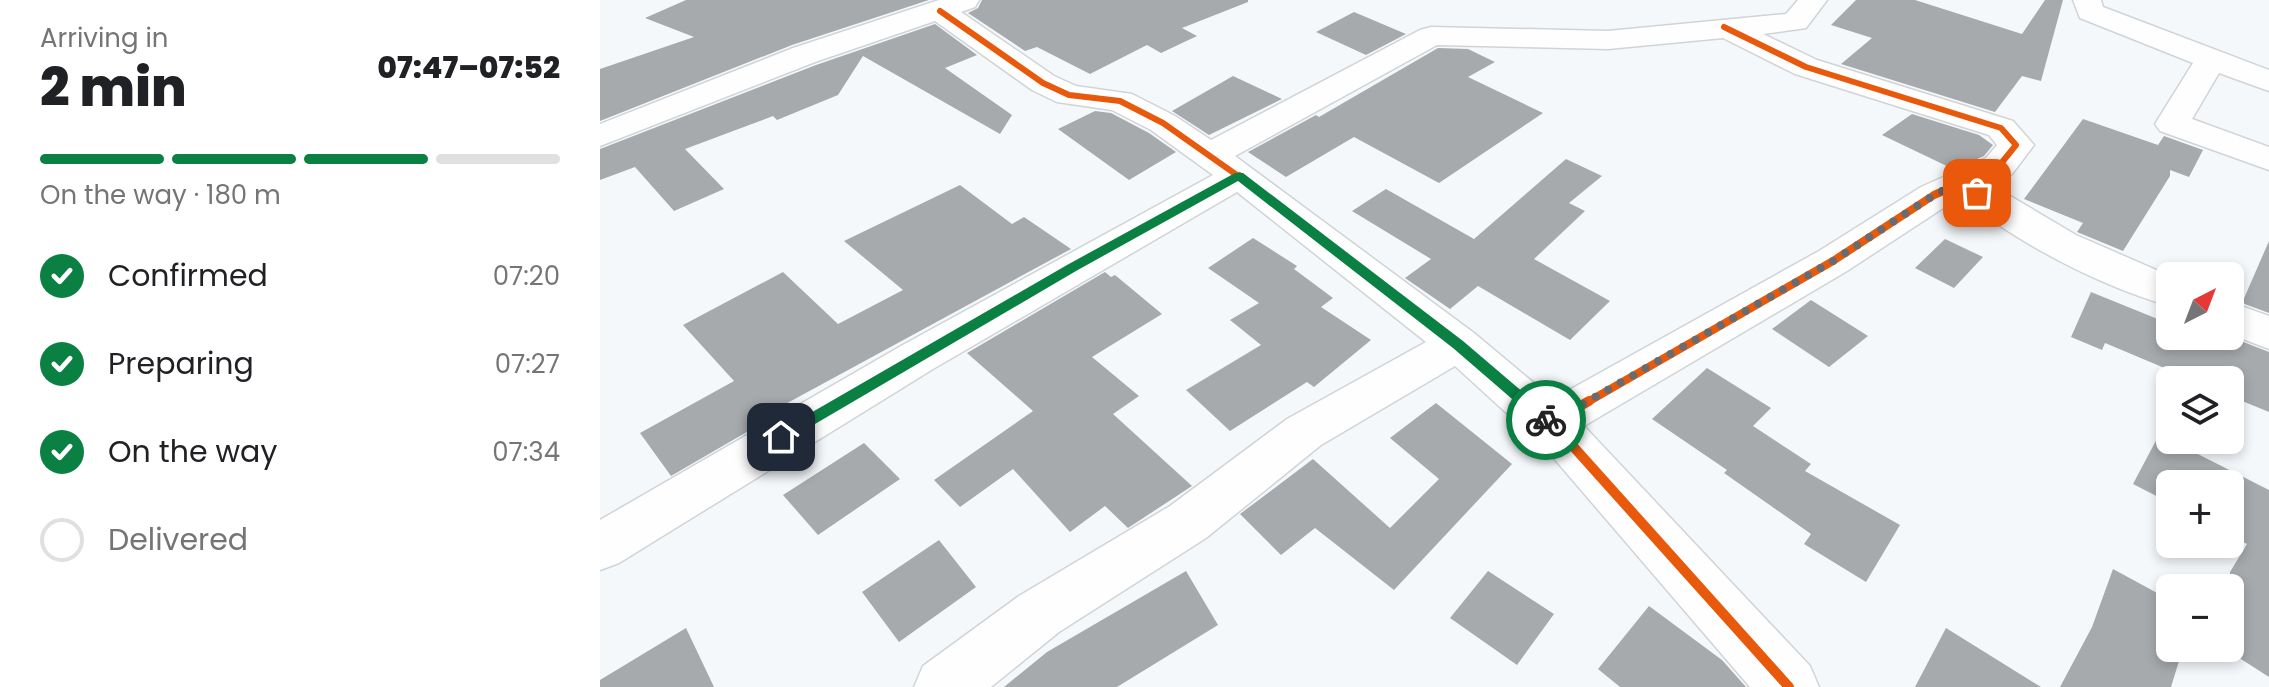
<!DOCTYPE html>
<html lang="en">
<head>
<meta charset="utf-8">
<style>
  :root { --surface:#fff; --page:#f6f6f6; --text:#202124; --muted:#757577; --line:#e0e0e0; --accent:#0b8043 }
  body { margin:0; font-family:Poppins,sans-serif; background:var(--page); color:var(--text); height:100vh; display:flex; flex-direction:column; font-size:30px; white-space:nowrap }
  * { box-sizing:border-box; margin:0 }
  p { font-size:26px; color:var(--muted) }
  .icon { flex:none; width:44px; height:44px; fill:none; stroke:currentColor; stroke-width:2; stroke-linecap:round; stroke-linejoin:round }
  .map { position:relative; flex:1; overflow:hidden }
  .side { display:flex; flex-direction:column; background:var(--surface); width:600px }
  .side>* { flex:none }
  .needle { width:52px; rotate:42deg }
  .fabs { position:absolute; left:1556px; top:262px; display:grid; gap:16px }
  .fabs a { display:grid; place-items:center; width:88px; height:88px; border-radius:12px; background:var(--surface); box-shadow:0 4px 12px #0003; font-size:40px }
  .pin { position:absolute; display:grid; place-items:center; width:68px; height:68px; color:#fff; margin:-34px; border-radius:16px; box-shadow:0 4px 12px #0006 }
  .courier { position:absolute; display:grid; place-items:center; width:80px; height:80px; margin:-40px; border:6px solid #0b8043; border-radius:50%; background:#fff; color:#222; box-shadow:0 2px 10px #0007 }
  .headline em { font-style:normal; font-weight:800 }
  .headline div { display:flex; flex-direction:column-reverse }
  .headline { display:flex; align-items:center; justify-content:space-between; height:136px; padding:0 40px }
  h1 { font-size:52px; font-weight:800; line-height:60px }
  .bar { display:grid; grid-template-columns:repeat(4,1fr); gap:12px 8px; align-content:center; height:96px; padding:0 40px }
  .bar i { height:10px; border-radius:6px; background:var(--line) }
  .bar .on { background:var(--accent) }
  .bar p { grid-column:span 4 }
  ol { padding:0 40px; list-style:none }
  li { display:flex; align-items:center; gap:24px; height:88px }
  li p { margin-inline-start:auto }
  li .icon { padding:8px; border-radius:50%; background:var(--accent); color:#fff; stroke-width:4 }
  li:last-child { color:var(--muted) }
  li i { width:44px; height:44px; border:4px solid var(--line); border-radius:50% }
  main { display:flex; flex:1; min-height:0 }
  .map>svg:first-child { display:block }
  .building { fill:#a7aaad }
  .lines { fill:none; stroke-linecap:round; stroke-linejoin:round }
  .minor-casing { stroke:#d0d4d7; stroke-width:3 }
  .minor { fill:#fefefe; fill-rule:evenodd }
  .cycleway-far2-casing { stroke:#fff; stroke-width:10 }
  .cycleway-far1-casing { stroke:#fff; stroke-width:13 }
  .cycleway-casing { stroke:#fff; stroke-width:15 }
  .cycleway-far2 { stroke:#e8590c; stroke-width:6 }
  .cycleway-far1 { stroke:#e8590c; stroke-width:8 }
  .cycleway { stroke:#e8590c; stroke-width:10 }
  .route { fill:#0b8043 }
  .done { stroke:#686c70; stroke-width:8; stroke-dasharray:0 14.4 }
</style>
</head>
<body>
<main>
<section class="side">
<div class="headline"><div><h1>2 min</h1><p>Arriving in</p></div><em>07:47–07:52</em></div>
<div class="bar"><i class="on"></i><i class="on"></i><i class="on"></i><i></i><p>On the way · 180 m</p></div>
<ol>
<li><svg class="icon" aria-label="check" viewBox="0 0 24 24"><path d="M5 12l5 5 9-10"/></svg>Confirmed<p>07:20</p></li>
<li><svg class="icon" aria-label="check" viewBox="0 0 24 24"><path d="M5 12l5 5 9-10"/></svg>Preparing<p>07:27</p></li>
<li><svg class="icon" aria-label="check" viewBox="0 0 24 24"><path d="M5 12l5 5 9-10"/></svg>On the way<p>07:34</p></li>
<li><i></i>Delivered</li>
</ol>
</section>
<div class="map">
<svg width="1669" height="687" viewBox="0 0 1669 687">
  <rect width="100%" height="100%" fill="#f5f8fb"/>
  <!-- building -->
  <path class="building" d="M86,0H329L192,45L0,121V69L94,37L45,18Z
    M382,0H648V2L582,28L597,36L561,53L547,45L490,74L437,47L425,51L368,13L378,8Z
    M1256,0H1315L1422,34L1445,0H1463L1441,81L1422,76L1395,112L1241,64L1272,38L1231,25Z
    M754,12L806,34L766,55L716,32Z
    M335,24L377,55L345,68L412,115L400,134L263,56L238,95L177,120L173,116L85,149L124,189L74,211L35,167L0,180V149L216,65Z
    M838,48L868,49L895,62L868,77L943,113L839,183L754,137L686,177L648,152L716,115L719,117Z
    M633,76L682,99L609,135L572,111Z
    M495,111L511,113L549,133L576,152L529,180L458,129Z
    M1312,114L1379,135L1393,145L1384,156L1353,169L1282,135Z
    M1483,119L1558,145L1564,136L1603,150L1589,177L1570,170V176L1523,251L1477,232L1483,223L1424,199Z
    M966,159L1002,176L969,203L985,211L934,259L1010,301L970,340L878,286L850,309L805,278L831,259L752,211L786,189L874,239Z
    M360,185L412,224L424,217L471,249L180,407L183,411L71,476L40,433L134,381L83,325L183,272L238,324L303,290L244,241Z
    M653,238L697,266L694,269L733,298L721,307L771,340L714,387L707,382L630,431L586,390L661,345L630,320L659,303L608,268Z
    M1345,239L1383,257L1354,288L1315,268Z
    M1669,241V313L1642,303Z
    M505,272L511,277L515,275L562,314L492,357L539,396L513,414L592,486L528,528L505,506L470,532L413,469L360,507L334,480L433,411L367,353Z
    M1491,292L1570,324V336H1628L1669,352V412L1630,396V380H1593L1505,343L1502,350L1471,337Z
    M1211,300L1268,336L1229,367L1172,329Z
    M1107,368L1171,408L1153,426L1211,464L1205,471L1300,525L1266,582L1204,544L1211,534L1124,473L1127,470L1052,419Z
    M836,403L912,464L794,590L715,528L681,555L640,514L713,459L790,528L839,479L790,438Z
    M1570,414V440L1669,490V677L1630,652V572L1647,544L1630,535V484H1570V503L1533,484Z
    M264,443L300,479L218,535L183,495Z
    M339,540L376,587L299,642L262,592Z
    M1513,569L1570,600V648H1583L1571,687H1460L1492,627Z
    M586,571L618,625L517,687H404L447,652Z
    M888,571L954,614L917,665L850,618Z
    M1049,606L1122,660L1146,687H1020L998,669Z
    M86,628L114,687H0V680Z
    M1346,628L1441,687H1315Z"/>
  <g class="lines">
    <!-- minor casing -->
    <g class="minor-casing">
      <path id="minor" d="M339,0H379L375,7L361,12L454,76L476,86L532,94L575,116L611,140L820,30L831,27L1008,31L1186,14L1198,0H1227L1206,28L1163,34L1217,60L1413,121L1434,145L1412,174L1390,184L1476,235L1570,276V306C1499,286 1418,243 1360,197L1247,271L984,426L1210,666L1219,687H1150L945,448L855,366L721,445L606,538L459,632L391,687H314L323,666L419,596L570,506L687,419L826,342L637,192L333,369L19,563L0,570V520L301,346L613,175L551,130L512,110L457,102L432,90L335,21L215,62L0,146V124L193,48ZM1123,38L1195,74L1389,135L1397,145L1386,158L1321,187L1219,251L953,399L874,333L635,156L837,45L1008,49Z
        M1473,0H1501L1503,7L1669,70V91L1619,73L1592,119L1669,147V170L1560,131L1555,124L1593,63L1480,18Z
        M1630,302L1669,316V349L1630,334Z"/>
    </g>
    <!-- minor -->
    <use href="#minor" class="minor"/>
    <!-- cycleway-far2 casing -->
    <g class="cycleway-far2-casing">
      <path id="cycleway-far2" d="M340,11L443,83L469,95L520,101L563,123L641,178
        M1124,27L1206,67L1401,128L1416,145L1399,166L1372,178"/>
    </g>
    <!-- cycleway-far1 casing -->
    <g class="cycleway-far1-casing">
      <path id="cycleway-far1" d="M639,176L858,344L926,403
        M986,403L1233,261L1334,195L1377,176"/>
    </g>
    <!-- cycleway casing -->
    <g class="cycleway-casing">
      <path id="cycleway" d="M923,401L962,434L1189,687
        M950,423L989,401"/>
    </g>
    <!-- cycleway-far2 -->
    <use href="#cycleway-far2" class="cycleway-far2"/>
    <!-- cycleway-far1 -->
    <use href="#cycleway-far1" class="cycleway-far1"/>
    <!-- cycleway -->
    <use href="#cycleway" class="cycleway"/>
  </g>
  <!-- route -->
  <path class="route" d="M635,173H643L863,341L951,416V424H941L853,348L638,181L476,271L186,441H176V433L467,265Z"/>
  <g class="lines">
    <!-- done -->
    <path class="done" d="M946,420L950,423L1233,261L1334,195L1363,181L1377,193"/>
  </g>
</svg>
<div class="fabs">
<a><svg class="needle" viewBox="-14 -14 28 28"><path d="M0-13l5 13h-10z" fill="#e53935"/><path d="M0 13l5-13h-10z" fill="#757577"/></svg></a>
<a><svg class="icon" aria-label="layers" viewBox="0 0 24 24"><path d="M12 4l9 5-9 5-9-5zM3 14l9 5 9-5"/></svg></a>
<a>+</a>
<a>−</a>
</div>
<div class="pin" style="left:1377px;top:193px;background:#ea580c"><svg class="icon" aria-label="bag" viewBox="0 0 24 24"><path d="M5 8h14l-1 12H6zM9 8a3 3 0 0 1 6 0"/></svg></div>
<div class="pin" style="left:181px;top:437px;background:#1f2937"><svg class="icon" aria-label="home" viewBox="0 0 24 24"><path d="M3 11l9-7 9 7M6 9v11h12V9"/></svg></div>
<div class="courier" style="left:946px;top:420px"><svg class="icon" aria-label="bike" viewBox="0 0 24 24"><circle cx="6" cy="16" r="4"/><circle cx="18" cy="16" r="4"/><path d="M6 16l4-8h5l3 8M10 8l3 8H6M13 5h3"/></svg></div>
</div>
</main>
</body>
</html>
